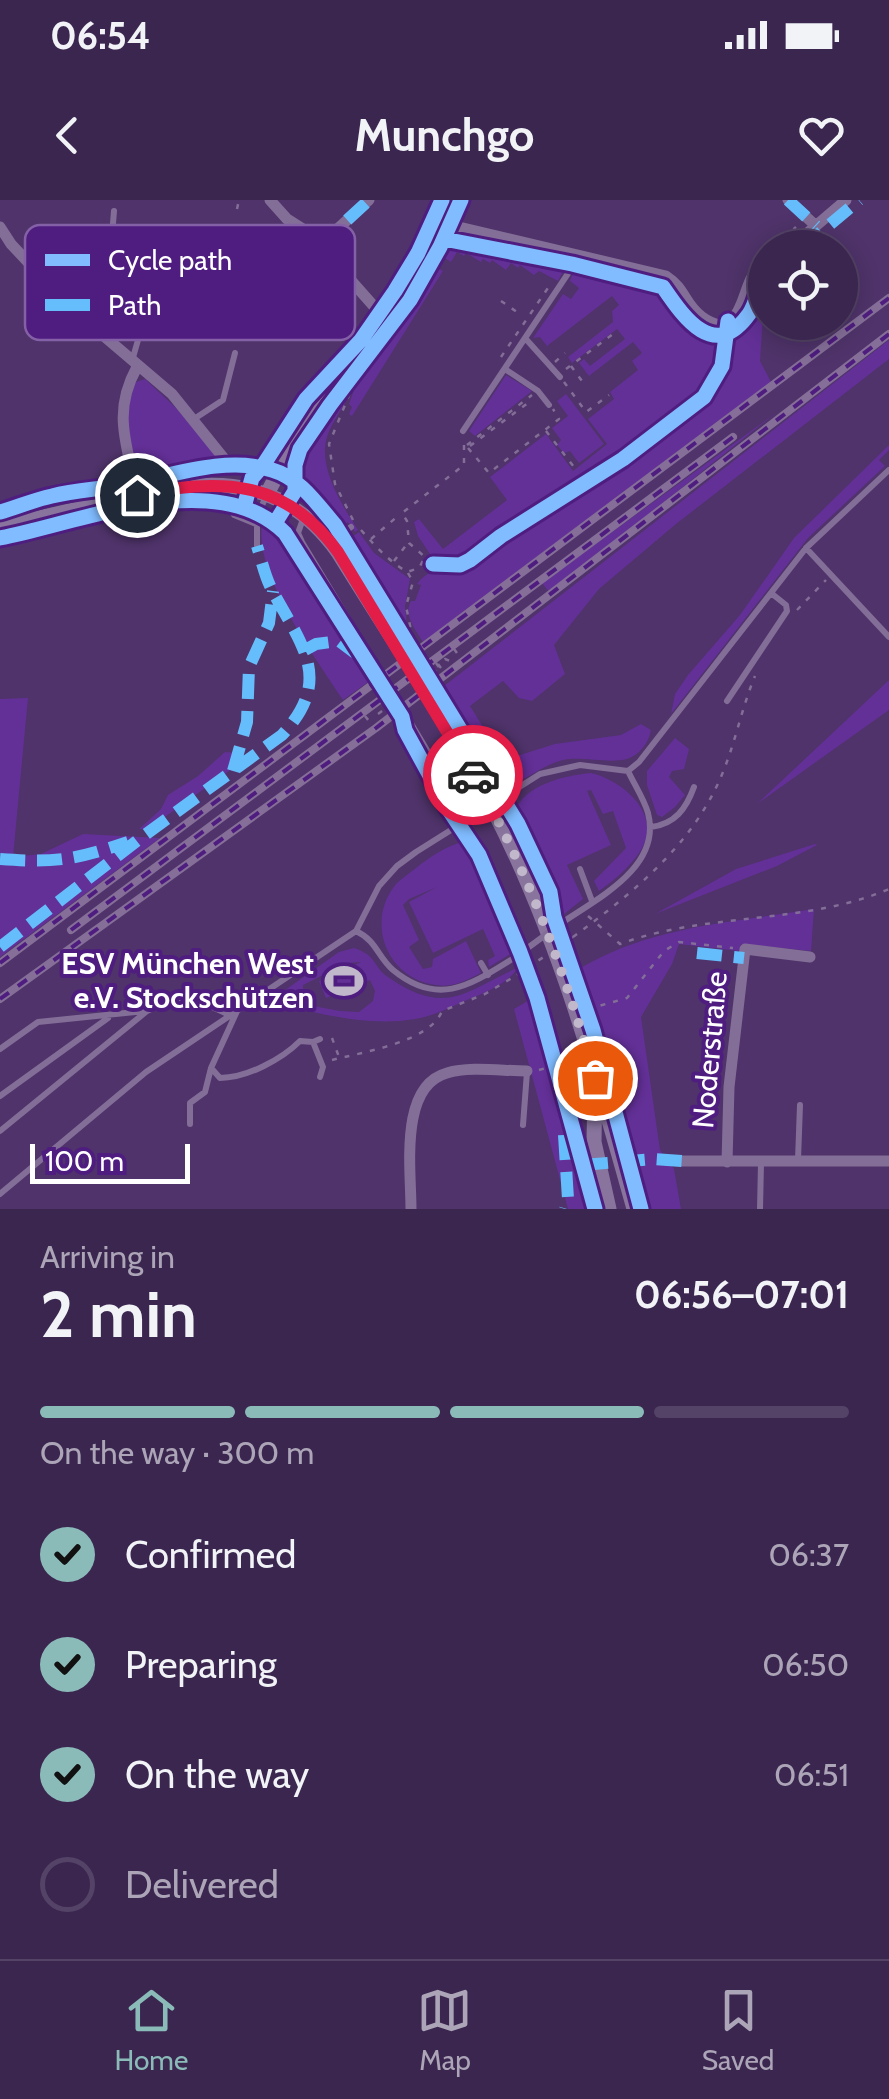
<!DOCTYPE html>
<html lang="en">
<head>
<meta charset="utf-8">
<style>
  :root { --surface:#3b2650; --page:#422e57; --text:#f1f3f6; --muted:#aca5b7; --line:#544367; --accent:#8bbbb9 }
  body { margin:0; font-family:Cabin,sans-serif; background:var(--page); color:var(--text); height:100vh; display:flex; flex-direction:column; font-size:38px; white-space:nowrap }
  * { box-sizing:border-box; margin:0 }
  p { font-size:32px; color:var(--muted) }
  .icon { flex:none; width:55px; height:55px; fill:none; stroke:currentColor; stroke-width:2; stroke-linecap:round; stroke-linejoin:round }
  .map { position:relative; height:1009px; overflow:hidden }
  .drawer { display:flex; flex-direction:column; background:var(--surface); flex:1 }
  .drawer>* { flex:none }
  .fabs { position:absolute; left:748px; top:30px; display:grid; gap:20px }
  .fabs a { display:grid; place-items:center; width:110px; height:110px; border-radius:50%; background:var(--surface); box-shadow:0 5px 25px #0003,0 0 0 2px var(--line); font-size:50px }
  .scale { position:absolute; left:30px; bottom:25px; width:160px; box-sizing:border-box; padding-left:10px; border:5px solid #fff; border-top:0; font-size:28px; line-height:35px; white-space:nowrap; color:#fff; -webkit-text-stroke:8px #4f1d80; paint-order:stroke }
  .pin { position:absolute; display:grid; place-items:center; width:85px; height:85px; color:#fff; margin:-42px; border:5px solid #fff; border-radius:50%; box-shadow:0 2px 10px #0007 }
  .courier { position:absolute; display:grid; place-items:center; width:100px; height:100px; margin:-50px; border:8px solid #e11d48; border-radius:50%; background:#fff; color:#222; box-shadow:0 2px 12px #0007 }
  .head em { font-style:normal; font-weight:800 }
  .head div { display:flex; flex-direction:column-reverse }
  .head { display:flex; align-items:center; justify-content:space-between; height:170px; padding:0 40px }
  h1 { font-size:65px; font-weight:800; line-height:75px }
  .bar { display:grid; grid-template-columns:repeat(4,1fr); gap:15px 10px; align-content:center; height:120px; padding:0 40px }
  .bar i { height:12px; border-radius:8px; background:var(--line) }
  .bar .selected { background:var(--accent) }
  .bar p { grid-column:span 4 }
  ol { padding:0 40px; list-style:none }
  li { display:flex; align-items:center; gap:30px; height:110px }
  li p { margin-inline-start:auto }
  li .icon { padding:10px; border-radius:50%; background:var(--accent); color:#111; stroke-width:4 }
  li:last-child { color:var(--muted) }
  li i { width:55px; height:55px; border:5px solid var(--line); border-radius:50% }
  .status { display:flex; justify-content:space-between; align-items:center; height:70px; padding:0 50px; background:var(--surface); direction:ltr }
  .status svg { height:28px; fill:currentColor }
  header { display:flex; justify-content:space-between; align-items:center; height:130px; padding:0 40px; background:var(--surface); font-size:45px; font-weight:800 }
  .dock { display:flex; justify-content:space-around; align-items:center; height:140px; border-top:2px solid var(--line); background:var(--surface); font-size:28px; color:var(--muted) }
  .dock a { display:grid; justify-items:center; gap:5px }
  .dock .selected { color:var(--accent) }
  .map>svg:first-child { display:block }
  .green { fill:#633097 }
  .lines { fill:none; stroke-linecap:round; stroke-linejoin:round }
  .path { stroke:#836e98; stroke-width:2.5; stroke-dasharray:5 8; stroke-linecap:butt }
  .lane { stroke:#836e98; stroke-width:6 }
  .street { stroke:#836e98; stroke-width:11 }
  .secondary { stroke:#88749d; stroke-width:15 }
  .rail-casing { stroke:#856f98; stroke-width:8 }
  .rail { stroke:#4f1d80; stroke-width:4; stroke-dasharray:11; stroke-linecap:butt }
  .path-bridge { stroke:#836e98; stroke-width:2.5; stroke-dasharray:5 8; stroke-linecap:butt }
  .lane-bridge { stroke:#836e98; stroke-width:6 }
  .quiet { stroke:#66bdfb; stroke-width:12; stroke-dasharray:25 12; stroke-linecap:butt }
  .cycleway-casing { stroke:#4f1d80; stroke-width:21 }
  .cycleway { stroke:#80bcff; stroke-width:15 }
  .done { stroke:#c1b8cb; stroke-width:10; stroke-dasharray:0 18 }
  .route { stroke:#e11d48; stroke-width:12 }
  .labels { text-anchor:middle; stroke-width:8; stroke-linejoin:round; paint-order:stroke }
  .poi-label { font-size:30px; font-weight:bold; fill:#fff; stroke:#4f1d80; text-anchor:end }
  .street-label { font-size:30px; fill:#fff; stroke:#4f1d80 }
  .key { fill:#4f1d80; stroke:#8461a6; stroke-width:2.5 }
  .key-label { font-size:28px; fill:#fff }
</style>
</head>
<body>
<div class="status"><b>06:54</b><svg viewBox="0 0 49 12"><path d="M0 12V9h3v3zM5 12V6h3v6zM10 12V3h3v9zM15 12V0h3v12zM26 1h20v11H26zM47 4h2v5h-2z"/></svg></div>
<header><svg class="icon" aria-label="back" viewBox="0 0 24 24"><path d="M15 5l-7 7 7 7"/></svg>Munchgo<svg class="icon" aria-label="heart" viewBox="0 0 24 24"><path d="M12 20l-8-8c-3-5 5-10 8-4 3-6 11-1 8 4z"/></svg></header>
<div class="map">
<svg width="889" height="1009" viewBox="0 0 889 1009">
  <rect width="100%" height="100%" fill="#4f336a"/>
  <!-- green -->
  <path class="green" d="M447,43L565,68L558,81L539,71L534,75L520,65L518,68L511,63L506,70L492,60L490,63L483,59L481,62L466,53L464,56L457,52L451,62L440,55Z
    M435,67L443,71L352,216L349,214L352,207L349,204L360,173Z
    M574,70L662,92C675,118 687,132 716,140L722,157L718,170L711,186L701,196L592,278L499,334L464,360L448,363L430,354L418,336L414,322L419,319L443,349L507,300L490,277L546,234L573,271L607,244L588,219L614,199L610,192L638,170L632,161L642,153L633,142L589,176L579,163L584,159L590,166L625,139L617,129L572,163L568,157L613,122L612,111L619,105L612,96L547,146L540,137L533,138L563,94L571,99L579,88L570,81Z
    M765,83L760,161L771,182L423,442C415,429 403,415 411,401H415L421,385L417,384C434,361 451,376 472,362C484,354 496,343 509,335C579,292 648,248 711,195L720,182L736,134L749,119Z
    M889,140V159L676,324L599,389L554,445L565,474L532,501L519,498L503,481L470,506L500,554L507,559L555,544L621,535L641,524L651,530C649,542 640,555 627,559C608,564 584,556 563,560C540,565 521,587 497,586L446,502L448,491L444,486Z
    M506,175L532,191L475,236L469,231Z
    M145,179L176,208L222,263L145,277L136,269L125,215L133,183Z
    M342,193L347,199C341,210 333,222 328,234C316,265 342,305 358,330L355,332L348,322L341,327L298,275L303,251Z
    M566,194L604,244L579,263L570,251L564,253L557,245L561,240L552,228L568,216L557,201Z
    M777,212L550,393L542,383Z
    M889,245V250L879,260L885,266L808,338L671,514L675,494L688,475L740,415L794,338Z
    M263,321L280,332L371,480L343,500C317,460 250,369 263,321Z
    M359,332L374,353L410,379L405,406L407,426L354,341L348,340Z
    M889,480V510L757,604Z
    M28,498L13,657L41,654L83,634L160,638L0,757V499Z
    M675,538L689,549L684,569L672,571L669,577L685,595L675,607L662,617L657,615L647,585V571Z
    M225,552L237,553L232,569L148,629H139L161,609L168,595L198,576Z
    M591,573C624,581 665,616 639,653C629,668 613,681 599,691L594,681L626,648L613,611L603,614L591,590L587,591L611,645L567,665L583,699L564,714L558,707L515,612C523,585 566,575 591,573Z
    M462,642L477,661L513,746L512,753L489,767L488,760L495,756L483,729L433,753L409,702L437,687L409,699L403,705L419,740L409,747L423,769L432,767L433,759L466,741L481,773C467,780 453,788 436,785C388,779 364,723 396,684C403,677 413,671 421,664C435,654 445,647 462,642Z
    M815,644L817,645L777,666L655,714L736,669Z
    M814,709L811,751L741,744L739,751L679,744L672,764L641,817L660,950L674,969L681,1009H647L579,769C649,726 735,722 814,709Z
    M354,748C378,756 372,766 388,777C446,818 467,790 517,768C512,780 488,792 474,797C455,805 435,816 415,819C369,827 320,814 276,803L281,800L340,811L359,812L373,801L375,791L370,780L326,798L319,781L361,762L347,763L303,785V800L281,793L339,752Z
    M533,798L588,1009H568L514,809Z"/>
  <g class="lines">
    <!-- path -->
    <path class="path" d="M237,9L239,0
      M784,38L796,27
      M249,88L301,41
      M501,101L517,112
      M501,157L552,82
      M555,162L565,153
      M571,166L582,181
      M566,169L617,131
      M564,182L586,212L609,195
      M546,231L574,267
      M467,245L532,195
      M470,246L532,200
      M468,248L489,273L559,219L553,209
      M353,320L335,284L329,244L354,183
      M361,330C376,347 388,360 407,372L419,368L425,357L409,343L407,321L402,313L464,265V238
      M371,339L399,315
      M349,346L353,343L436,472
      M426,358L433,364
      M394,361L407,344
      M408,373L413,382L406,406L412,435
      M797,410L826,380
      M454,449L462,460
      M436,463L443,473
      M428,466L437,481
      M441,468L438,464L445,459L450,461
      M382,502L391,515
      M378,514L385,509
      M365,516L373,526
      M588,716L620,744C706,712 805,725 889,689
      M573,737C634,692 694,644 723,572C736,540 742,507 755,476
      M588,809L627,798L664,751L679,742L733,748
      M332,838L339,857
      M332,860C363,852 430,842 442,811L485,794L517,775
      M539,870L557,865"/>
    <!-- lane -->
    <path class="lane" d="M94,127L111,48L114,11
      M525,138L560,177
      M132,161L156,77
      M505,169L538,191L549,205
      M194,219L223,200L235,153
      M463,231L571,69L574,55
      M225,301L234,315L256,324
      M303,319L298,333L302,342L469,620
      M332,341L351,327
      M257,346V317L267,294
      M806,348L889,437
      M727,501L787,411L786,405L771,393
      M651,627C675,624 686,609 694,587
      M580,669L592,701
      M563,722C600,697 662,666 648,613C644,599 634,584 628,571
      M356,731C377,741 377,756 393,770C439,808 472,784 514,758
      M481,763L488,775
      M270,791L308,802
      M313,842L323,867L320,877
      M0,849L38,822L145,811
      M212,869L220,878C247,878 282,859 300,841L313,842L320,839
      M0,896L108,818
      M190,924V903L205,892L211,868L238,809
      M523,925L527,872
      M0,931L147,811C185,792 190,796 227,814
      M798,960L800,905
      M0,994L146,872L356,731L379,686L397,666L416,652L540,574L580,565L628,571L639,562L806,348L889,270
      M760,1009L761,963"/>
    <!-- street -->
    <path class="street" d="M270,0L287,19L309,33L386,120
      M788,0L816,26
      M442,23L666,76C686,89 684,104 702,117C739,144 742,93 752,77C755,73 761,71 765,67
      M0,27L11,44L71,108L172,194L230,266
      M320,45L369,0
      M790,48L846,0
      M137,167C111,214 128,246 137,295
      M682,961H889
      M727,962L729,887L745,749L810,757
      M411,1009C411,969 399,886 447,873C470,866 502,871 527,871"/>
    <!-- secondary -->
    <path class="secondary" d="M267,294L309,214L367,144L406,89L452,0
      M0,326C36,319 71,311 106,302C197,280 276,266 338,352C390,436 446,519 492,607C558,734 596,872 634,1009
      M595,887L594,942L609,1009"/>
    <!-- rail casing -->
    <g class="rail-casing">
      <path id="rail" d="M71,730L733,237
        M0,763L889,98
        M0,799L376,528L889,134"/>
    </g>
    <!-- rail -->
    <use href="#rail" class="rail"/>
    <!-- path-bridge -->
    <path class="path-bridge" d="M517,775L573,737"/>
    <!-- lane-bridge -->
    <path class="lane-bridge" d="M514,758L563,722"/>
    <!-- quiet -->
    <path class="quiet" d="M788,0L816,26
      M320,45L369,0
      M802,48L859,0
      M305,450L316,444L339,441L355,453
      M233,571L247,522L249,467L269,423L273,391
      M0,659C56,663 75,660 128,642
      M0,747L142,637L282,535C333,480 303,447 273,392C265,377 262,362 257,346
      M697,753L744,758
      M564,935L568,999L565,1009
      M583,965L654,959L682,961"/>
    <!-- cycleway casing -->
    <g class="cycleway-casing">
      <path id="cycleway" d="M444,39L572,64L663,87C683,116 714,163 749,114C757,103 757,88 765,77
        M244,307L252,278L264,264L306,199L361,140L395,91L418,53L442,0
        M0,312C17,307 34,300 52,296C76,290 103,289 128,284C174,275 225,256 272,270C300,278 317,304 335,325L518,624L550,692L554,717L593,830L641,1009
        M275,323L295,291V265L300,249L330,205L410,100L440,47L461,0
        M0,338C82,322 217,265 285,333L402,517L405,530L447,607L479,655L520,752L537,798L595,1009
        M433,364L460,365L470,360L501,336L623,259L704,197L722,166L728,121"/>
    </g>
    <!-- cycleway -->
    <use href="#cycleway" class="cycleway"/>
  </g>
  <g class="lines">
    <!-- done -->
    <path class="done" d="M473,575C528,669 565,773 595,878"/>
    <!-- route -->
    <path class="route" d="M137,295C219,279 284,277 338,352L473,575"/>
  </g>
  <!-- icons -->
  <defs>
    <g id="stadium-bare" transform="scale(3)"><path d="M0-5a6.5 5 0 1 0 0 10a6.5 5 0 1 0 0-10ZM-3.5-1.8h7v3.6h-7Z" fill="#c1b8cb" stroke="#4f1d80" stroke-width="2.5" paint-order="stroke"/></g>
  </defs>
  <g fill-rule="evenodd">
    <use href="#stadium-bare" x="344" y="781"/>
  </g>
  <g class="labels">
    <!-- poi labels -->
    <g class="poi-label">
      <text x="314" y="774">ESV München West<tspan x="314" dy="34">e.V. Stockschützen</tspan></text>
    </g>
    <!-- street labels -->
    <g class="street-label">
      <text transform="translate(710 850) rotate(-85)" y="10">Noderstraße</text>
    </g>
  </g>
  <!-- legend -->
  <rect x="25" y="25" width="330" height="115" rx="15" class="key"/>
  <rect x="45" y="54" width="45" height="12" fill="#80bcff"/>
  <rect x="45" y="99" width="45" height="12" fill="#66bdfb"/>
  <g class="key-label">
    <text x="108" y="70">Cycle path</text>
    <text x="108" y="115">Path</text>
  </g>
</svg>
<div class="fabs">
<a><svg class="icon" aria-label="locate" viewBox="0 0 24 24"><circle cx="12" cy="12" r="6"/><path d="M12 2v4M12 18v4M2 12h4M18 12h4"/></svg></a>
</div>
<div class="scale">100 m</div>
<div class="pin" style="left:595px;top:878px;background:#ea580c"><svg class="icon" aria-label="bag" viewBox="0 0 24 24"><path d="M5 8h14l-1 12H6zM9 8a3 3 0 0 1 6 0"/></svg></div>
<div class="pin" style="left:137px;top:295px;background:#1f2937"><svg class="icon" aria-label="home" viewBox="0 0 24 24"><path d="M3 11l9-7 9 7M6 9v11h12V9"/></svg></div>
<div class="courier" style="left:473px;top:575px"><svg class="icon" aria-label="car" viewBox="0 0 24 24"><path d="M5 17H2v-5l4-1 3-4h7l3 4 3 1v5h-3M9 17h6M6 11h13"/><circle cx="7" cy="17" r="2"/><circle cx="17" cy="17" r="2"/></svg></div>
</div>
<section class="drawer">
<div class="head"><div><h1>2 min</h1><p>Arriving in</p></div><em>06:56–07:01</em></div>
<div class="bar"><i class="selected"></i><i class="selected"></i><i class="selected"></i><i></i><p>On the way · 300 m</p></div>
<ol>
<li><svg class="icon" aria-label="check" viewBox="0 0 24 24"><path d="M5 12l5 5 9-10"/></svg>Confirmed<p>06:37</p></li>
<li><svg class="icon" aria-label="check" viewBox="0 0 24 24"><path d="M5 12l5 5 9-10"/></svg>Preparing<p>06:50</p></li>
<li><svg class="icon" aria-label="check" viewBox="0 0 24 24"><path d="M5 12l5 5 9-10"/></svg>On the way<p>06:51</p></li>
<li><i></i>Delivered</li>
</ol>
</section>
<nav class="dock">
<a class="selected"><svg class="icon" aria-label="home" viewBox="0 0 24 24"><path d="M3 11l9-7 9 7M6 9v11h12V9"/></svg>Home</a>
<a><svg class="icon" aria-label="map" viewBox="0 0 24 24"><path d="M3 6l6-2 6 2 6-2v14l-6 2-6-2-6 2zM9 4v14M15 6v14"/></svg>Map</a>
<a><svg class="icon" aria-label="saved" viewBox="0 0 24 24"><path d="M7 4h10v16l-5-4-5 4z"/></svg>Saved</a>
</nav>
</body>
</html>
